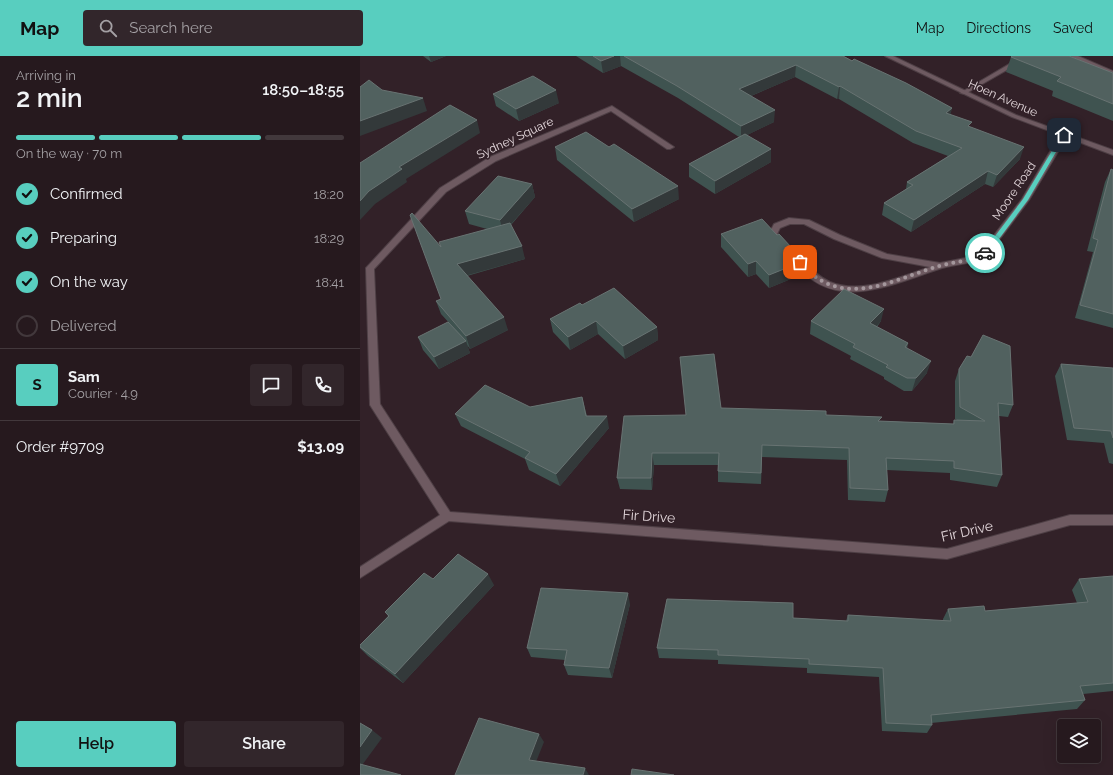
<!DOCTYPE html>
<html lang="en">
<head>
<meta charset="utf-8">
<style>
  :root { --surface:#26191e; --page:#32262b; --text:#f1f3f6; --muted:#a4a0a4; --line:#42383c; --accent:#58cebf }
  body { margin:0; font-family:Raleway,sans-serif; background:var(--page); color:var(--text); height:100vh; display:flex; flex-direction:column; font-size:15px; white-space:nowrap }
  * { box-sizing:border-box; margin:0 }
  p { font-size:13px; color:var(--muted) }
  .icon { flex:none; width:22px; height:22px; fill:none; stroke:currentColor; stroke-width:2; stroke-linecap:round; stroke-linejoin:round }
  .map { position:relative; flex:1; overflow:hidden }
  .sheet { display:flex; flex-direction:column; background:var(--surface); width:360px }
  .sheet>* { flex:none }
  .fabs { position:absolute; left:697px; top:663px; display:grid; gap:8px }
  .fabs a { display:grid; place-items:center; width:44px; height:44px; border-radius:4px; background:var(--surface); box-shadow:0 4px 16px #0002,0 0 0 1px var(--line); font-size:20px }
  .pin { position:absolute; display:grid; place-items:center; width:34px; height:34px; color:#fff; margin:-17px; border-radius:8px; box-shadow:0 2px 6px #0006 }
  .courier { position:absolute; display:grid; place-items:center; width:40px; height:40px; margin:-20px; border:3px solid #58cebf; border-radius:50%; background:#fff; color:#222; box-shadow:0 1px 5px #0007 }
  .headline em { font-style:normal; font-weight:600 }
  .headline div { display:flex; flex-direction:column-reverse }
  .headline { display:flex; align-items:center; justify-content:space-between; height:68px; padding:0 16px }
  h1 { font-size:26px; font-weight:600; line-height:30px }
  .bar { display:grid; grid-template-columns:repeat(4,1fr); gap:6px 4px; align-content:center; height:48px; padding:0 16px }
  .bar i { height:5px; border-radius:3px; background:var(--line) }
  .bar .selected { background:var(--accent) }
  .bar p { grid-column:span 4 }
  .line { display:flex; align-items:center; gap:10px; padding:0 16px; border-top:1px solid var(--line) }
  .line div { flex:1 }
  .round { display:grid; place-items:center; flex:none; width:42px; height:42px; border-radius:4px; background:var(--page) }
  ol { padding:0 16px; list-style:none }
  li { display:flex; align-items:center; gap:12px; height:44px }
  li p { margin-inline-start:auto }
  li .icon { padding:4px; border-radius:50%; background:var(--accent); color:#111; stroke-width:4 }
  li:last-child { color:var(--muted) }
  li i { width:22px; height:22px; border:2px solid var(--line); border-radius:50% }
  .cta { display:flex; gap:8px; margin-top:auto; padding:8px 16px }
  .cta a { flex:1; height:46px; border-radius:4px; background:var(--accent); color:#111; font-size:16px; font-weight:600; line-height:46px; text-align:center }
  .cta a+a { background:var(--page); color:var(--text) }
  header { display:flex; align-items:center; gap:24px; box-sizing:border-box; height:56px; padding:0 20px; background:var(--accent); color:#111 }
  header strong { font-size:19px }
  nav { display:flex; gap:22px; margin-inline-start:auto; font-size:14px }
  .search { width:280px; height:36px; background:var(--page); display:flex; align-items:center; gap:10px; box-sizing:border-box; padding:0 14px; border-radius:4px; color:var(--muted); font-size:15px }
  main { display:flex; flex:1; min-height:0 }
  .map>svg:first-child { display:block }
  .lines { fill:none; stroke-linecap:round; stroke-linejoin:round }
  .service-casing { stroke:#4e3f45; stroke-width:2 }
  .minor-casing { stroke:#4e3f45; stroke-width:2 }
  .tertiary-casing { stroke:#4e3f45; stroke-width:2 }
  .service { fill:#6e5a61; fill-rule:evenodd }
  .minor { fill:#6e5a61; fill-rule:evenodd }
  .tertiary { fill:#6e5a61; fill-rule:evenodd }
  .wall { fill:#3f5350 }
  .shaded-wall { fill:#33393a }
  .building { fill:#51615f; stroke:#687372 }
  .route { fill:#58cebf }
  .done { stroke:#a4979c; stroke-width:4; stroke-dasharray:0 7.2 }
  .labels { text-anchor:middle; stroke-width:3; stroke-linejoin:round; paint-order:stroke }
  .far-street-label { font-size:12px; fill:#e2d6da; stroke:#322128 }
  .street-label { font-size:14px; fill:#e2d6da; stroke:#322128 }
</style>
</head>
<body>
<header>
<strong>Map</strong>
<div class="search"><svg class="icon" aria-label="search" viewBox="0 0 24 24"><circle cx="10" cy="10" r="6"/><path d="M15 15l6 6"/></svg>Search here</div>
<nav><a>Map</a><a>Directions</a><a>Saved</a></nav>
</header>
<main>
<section class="sheet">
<div class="headline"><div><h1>2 min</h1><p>Arriving in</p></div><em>18:50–18:55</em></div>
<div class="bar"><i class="selected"></i><i class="selected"></i><i class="selected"></i><i></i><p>On the way · 70 m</p></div>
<ol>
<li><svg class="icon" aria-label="check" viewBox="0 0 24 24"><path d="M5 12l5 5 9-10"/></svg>Confirmed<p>18:20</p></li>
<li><svg class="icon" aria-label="check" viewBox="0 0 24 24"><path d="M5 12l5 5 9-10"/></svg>Preparing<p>18:29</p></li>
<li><svg class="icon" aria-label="check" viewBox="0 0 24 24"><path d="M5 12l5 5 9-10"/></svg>On the way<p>18:41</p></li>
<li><i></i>Delivered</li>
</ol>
<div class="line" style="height:72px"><b class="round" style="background:var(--accent);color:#111">S</b><div><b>Sam</b><p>Courier · 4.9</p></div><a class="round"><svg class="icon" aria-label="chat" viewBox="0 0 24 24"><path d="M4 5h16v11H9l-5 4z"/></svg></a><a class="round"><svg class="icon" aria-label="phone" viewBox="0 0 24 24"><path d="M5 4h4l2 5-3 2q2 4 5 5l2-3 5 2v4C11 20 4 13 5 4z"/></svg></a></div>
<div class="line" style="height:52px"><div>Order #9709</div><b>$13.09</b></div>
<div class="cta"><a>Help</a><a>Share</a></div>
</section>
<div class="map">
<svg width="753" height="719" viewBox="0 0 753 719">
  <rect width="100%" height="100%" fill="#322128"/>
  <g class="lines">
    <!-- service casing -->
    <g class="service-casing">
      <path id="service" d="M710,0H718L753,15V19Z
        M429,162L449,164L480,179L527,198L580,207L621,199L625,202L621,205C608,207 594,209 582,212C535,227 473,259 436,207L437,205H443C451,213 459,221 470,226C501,239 540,221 570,211L522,202L474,183L444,168H430L420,172L417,178H411L410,176L414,168Z"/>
    </g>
    <!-- minor casing -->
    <g class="minor-casing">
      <path id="minor" d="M663,0H671L605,38L600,37Z
        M252,50L314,91L310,93H307L251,55L136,105L86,136L14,213L20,348L90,456L587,493L710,459H753V469H710L587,503L89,465L0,522V511L80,459L10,349L6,212L80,132L130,101Z
        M701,77H707L708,79L669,144L624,204H618L617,202L618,200L662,143Z"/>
    </g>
    <!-- tertiary casing -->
    <g class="tertiary-casing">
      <path id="tertiary" d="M525,0H533L656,59L753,94V99L652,61Z"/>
    </g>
    <!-- service -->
    <use href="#service" class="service"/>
    <!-- minor -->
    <use href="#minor" class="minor"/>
    <!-- tertiary -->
    <use href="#tertiary" class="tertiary"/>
  </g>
  <!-- wall -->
  <path class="wall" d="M63,0H86L71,6Z
    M216,0H483L592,52L590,58L660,103L633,131L625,128L551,176L522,159L524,147L546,133L547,126L588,100L553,87L479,43H477L435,21L391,40L414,66L387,79L411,106L355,138L329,121V108L379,81L318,42L261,10L243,17Z
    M651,1L753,16V65L692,40L693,35L646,16Z
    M133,38L199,47L159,65L136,50Z
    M195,91L319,143L274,166L197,104Z
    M751,113L753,114V272L715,262L733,196L727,195L745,126Z
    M172,128L175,141L151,169L165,203L107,220L148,274L110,293L107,289L110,297L79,313L63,294L58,281L91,269L81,258L76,245L81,243V191L127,173L109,168L105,155Z
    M361,178L417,179L444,205L443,218L409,232L396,218L388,221L361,191Z
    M222,249L297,271L298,284L265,303L238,278L210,294L193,276L190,263Z
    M451,265H521L517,271L548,287L547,293L567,317L552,335H544L524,323V321L490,303L491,300L450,278Z
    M701,308L753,312V408L749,407L744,387L707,384L695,320Z
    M599,313L653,349L648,361L639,360L642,419L637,431L590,424V417L527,414L528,434L525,446L488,444L487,404L402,401L401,428L358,426V409H294L292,434L260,433L257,422L326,359L361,352L466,359L521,365L593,368L594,364H597L595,363V325Z
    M222,341L227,360L249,372L200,430L169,414L165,403L101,370L95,358L170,351Z
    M753,520V635L723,638L725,644L717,653L571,667L572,669L567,677L522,675L519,621L447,617V612L358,608V604L299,602L297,592L433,562L486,565L488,559L583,565V563L588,553L625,555L717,547L712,534L719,523Z
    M134,529L43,627L8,600L0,592V589L28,560L25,556Z
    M270,548L252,622L208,619L204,609L205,604L171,601L167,592Z"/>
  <!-- shaded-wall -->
  <path class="shaded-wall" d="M69,0H86L71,6Z
    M254,0H260L261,10L243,17L241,5Z
    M436,9L435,21L379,45V33Z
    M480,30L479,43H477L479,31Z
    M196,34L199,47L159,65L156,53Z
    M63,42L67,55L0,80V65Z
    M592,52L589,65L586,57Z
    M415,54L414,66L381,82V70Z
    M117,64L120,77L46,123L47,126L15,148L0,164V145L9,135L39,111Z
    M664,91L660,103L633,131L637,119Z
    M411,93V106L355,138V125Z
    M628,115L625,128L551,176L554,164Z
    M172,128L175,141L143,177L140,164Z
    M318,130L319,143L274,166L272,153Z
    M162,190L165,203L101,221L97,208Z
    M396,205V218L388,221V208Z
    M444,205L443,218L409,232V219Z
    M524,253L521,265L508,280L510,267Z
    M144,261L148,274L110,293L106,280Z
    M236,265L238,278L210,294L208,281Z
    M297,271L298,284L265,303L263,290Z
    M106,285L110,297L79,313L74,301Z
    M571,305L567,317L552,335L556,322Z
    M247,360L249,372L200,430L196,418Z
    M292,397L294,409L292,434L291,422Z
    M128,518L134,529L43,627L35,618Z
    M268,537L270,548L252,622L249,612Z
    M12,674L22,682L0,712V691Z
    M179,678L184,686L174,711L169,704Z
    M225,712L229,719H223Z"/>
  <!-- building -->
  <path class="building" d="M233,0H254L241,5Z
    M264,0H483L492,5L494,3L546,27L592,52L586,57L612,66L608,70L664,91L637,119L628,115L554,164L524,147L553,129L547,126L602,92L556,75L480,30L479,31L436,9L379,33L415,54L381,70L317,30Z
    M652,0H709L753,17V48L697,25L701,21L651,1Z
    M173,20L196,34L156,53L133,38Z
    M9,24L22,34L63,42L0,65V31Z
    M90,49L117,64L39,111L42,113L9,135L0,145V107Z
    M226,76L249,91L254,88L318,130L272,153L195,91Z
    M385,78L411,93L355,125L329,108Z
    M751,113L753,114V258L720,249L738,184L733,182Z
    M138,120L172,128L140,164L105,155Z
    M52,157L81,191L79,186L150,167L162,190L97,208L144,261L106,280L76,245L81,243L50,159Z
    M402,163L417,179L419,178L444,205L409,219L396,205L388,208L361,178Z
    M254,232L297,271L263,290L236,265L208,281L190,263L220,247L222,249Z
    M484,233L524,253L510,267L548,287L545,291L571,305L556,322H547L526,311L528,309L493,291L495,288L451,265Z
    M88,266L106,285L74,301L58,281Z
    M623,279L650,290L653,349L638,347L642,419L594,412V405L526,402L528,434L490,432L489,392L402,389L401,417L358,415L359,397H292L291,422H257L264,360L326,359L320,301L354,298L361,352L466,355V359L522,361L518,365L594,368V364L625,365L600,351L599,313L607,300L611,301Z
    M701,308L753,312V382L751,375L714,372Z
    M125,329L170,351L222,341L226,360H247L196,418L165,402L170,396L95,358Z
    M98,498L128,518L35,618L0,591V589L29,560L25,556L64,517L73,523Z
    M753,520V627L720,630L725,644L571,659L572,669L526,667L523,612L449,608V603L358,599V594L297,592L307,543L433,547V562L488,565V559L591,565L588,553L624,550L625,555L728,546L719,523Z
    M181,532L268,537L249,612L204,609L207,594L167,592Z
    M119,662L179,678L169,704L225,712L223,719H95Z
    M0,667L12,674L0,691Z
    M0,708L41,719H0Z
    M272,713L314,719H271Z"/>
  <!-- route -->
  <path class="route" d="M702,78L706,79L668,144L627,199H623V196L663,143Z"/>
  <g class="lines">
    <!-- done -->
    <path class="done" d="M440,206C444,211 449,216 453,219C492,250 540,221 579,210C593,206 607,205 621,202L625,197"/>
  </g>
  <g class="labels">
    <!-- far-street labels -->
    <g class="far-street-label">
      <text transform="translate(643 42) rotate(24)" y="4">Hoen Avenue</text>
      <text transform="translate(155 82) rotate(-25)" y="4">Sydney Square</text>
      <text transform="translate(654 135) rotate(-56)" y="4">Moore Road</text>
    </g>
    <!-- street labels -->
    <g class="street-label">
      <text transform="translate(289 460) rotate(4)" y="5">Fir Drive</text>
      <text transform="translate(607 475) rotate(-13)" y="5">Fir Drive</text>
    </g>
  </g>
</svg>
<div class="fabs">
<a><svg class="icon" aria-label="layers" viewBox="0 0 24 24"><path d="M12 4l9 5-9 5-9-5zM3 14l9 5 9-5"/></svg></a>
</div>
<div class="pin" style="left:440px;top:206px;background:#ea580c"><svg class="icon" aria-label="bag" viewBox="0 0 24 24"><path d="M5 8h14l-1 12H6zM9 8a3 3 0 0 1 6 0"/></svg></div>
<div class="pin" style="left:704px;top:79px;background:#1f2937"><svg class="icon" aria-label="home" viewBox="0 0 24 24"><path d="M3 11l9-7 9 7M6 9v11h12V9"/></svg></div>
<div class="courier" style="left:625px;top:197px"><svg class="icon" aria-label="car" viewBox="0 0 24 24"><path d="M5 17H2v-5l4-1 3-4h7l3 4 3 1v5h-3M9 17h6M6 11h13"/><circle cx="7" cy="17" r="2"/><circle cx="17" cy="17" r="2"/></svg></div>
</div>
</main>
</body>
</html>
